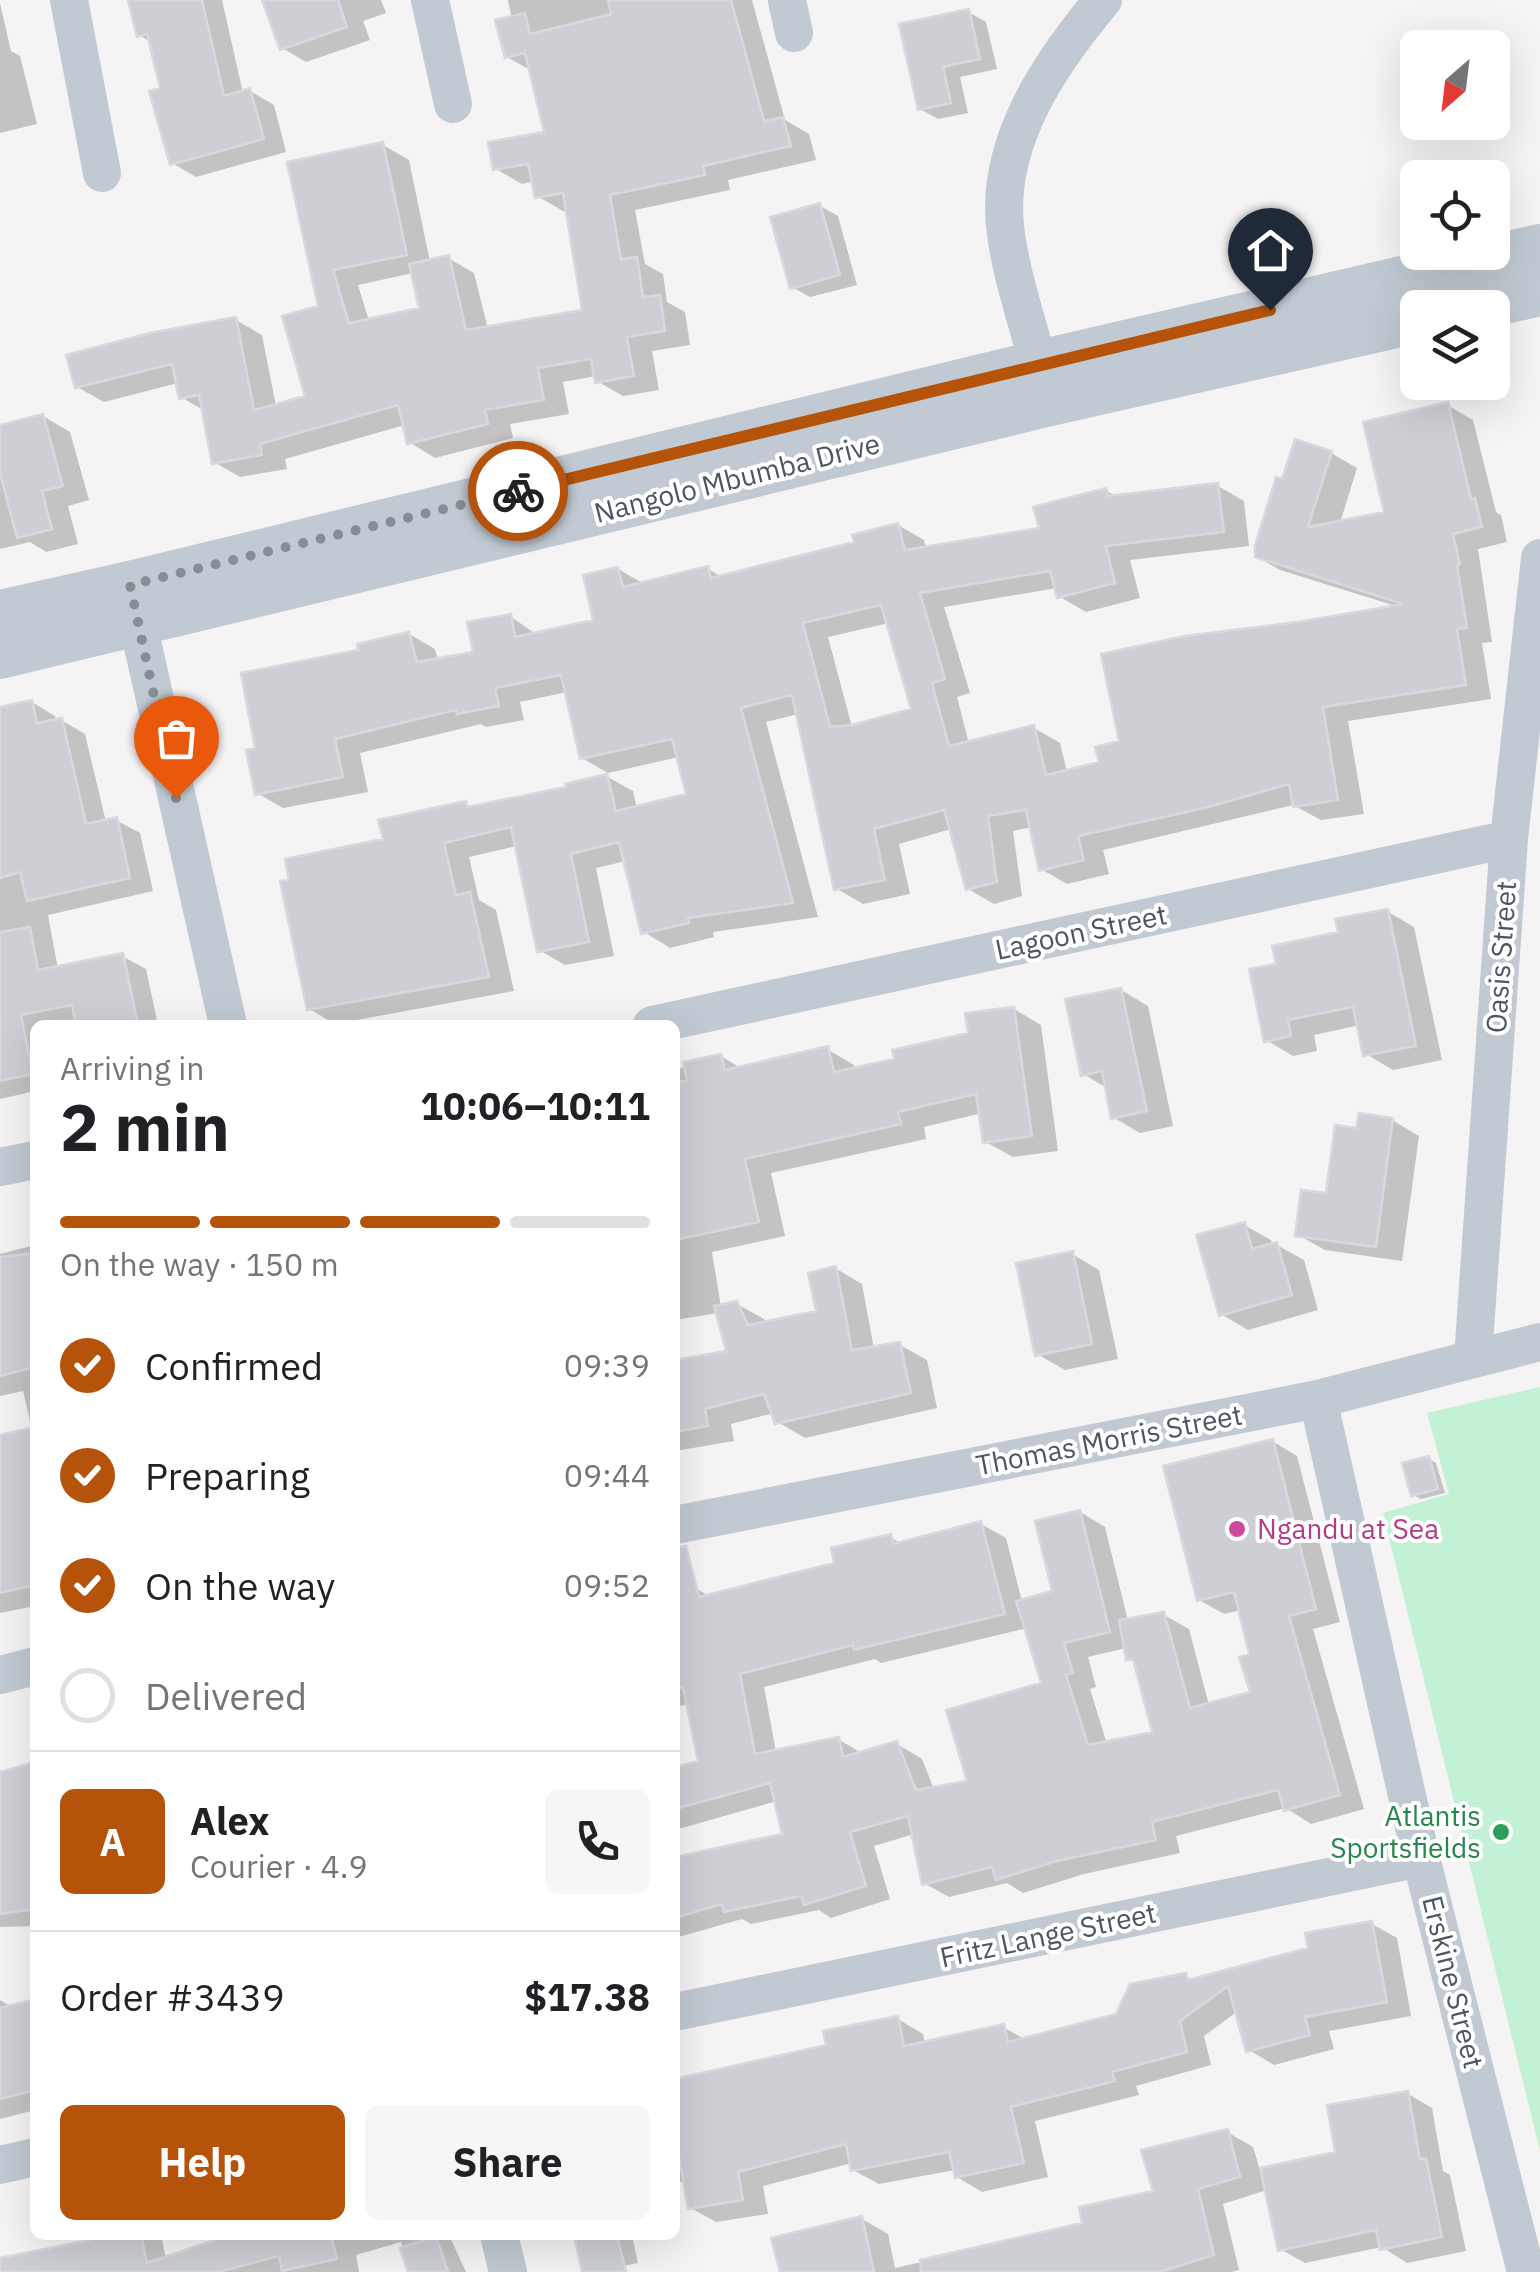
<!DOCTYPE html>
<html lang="en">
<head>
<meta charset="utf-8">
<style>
  :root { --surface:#fff; --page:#f6f6f6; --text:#202124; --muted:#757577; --line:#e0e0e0; --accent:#b45309 }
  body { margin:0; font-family:"IBM Plex Sans",sans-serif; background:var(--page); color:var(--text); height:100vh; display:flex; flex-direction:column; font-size:38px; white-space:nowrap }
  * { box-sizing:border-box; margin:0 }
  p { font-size:32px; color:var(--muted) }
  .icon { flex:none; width:55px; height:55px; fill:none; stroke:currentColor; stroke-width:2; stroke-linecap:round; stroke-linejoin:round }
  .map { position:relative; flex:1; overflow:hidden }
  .side { position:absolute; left:30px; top:1020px; width:650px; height:1220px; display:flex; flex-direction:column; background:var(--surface); border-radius:15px; box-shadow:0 10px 40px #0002 }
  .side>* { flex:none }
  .needle { width:65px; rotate:208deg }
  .tools { position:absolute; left:1400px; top:30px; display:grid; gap:20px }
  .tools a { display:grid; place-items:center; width:110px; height:110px; border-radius:15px; background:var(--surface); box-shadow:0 10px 40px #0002; font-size:50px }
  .pin { position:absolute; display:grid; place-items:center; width:85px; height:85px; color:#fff; margin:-102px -42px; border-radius:50% 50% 50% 0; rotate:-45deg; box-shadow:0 0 10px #0007 }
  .pin .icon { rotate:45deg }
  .courier { position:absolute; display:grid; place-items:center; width:100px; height:100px; margin:-50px; border:8px solid #b45309; border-radius:50%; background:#fff; color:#222; box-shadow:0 2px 12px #0007 }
  .summary em { font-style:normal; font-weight:700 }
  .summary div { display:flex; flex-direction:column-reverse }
  .summary { display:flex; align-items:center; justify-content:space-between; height:170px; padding:0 30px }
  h1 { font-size:65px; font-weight:700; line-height:75px }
  .bar { display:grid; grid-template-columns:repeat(4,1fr); gap:15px 10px; align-content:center; height:120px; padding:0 30px }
  .bar i { height:12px; border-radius:8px; background:var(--line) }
  .bar .current { background:var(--accent) }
  .bar p { grid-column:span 4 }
  .line { display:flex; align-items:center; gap:25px; padding:0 30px; border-top:2px solid var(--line) }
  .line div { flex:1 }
  .round { display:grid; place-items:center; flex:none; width:105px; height:105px; border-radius:15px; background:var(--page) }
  ol { padding:0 30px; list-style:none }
  li { display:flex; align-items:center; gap:30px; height:110px }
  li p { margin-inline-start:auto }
  li .icon { padding:10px; border-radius:50%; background:var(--accent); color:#fff; stroke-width:4 }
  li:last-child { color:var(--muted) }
  li i { width:55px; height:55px; border:5px solid var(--line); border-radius:50% }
  .action { display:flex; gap:20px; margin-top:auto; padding:20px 30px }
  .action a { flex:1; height:115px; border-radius:15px; background:var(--accent); color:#fff; font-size:40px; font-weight:700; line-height:115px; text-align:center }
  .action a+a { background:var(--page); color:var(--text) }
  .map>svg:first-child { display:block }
  .green { fill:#c3f1d5 }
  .shadow { fill:#0003; fill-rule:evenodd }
  .building { fill:#cdcfd5; stroke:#d7d9de; stroke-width:2.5; fill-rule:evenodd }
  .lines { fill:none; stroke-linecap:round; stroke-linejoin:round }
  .minor { stroke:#c1cad2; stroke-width:38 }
  .tertiary { stroke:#c1cad2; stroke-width:48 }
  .done { stroke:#868d94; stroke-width:10; stroke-dasharray:0 18 }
  .route { stroke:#b45309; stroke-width:12 }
  .hotel-dot { fill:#d1479c; stroke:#fff; stroke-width:4 }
  .leisure-dot { fill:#2e9e5b; stroke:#fff; stroke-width:4 }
  .labels { text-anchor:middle; stroke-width:8; stroke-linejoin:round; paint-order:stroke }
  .street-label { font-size:28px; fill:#4a5661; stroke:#fff }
  .hotel-label { font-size:28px; fill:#b23c85; stroke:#fff; text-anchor:start }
  .leisure-label { font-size:28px; fill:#27864d; stroke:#fff; text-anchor:end }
</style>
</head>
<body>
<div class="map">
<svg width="1540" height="2272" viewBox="0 0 1540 2272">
  <rect width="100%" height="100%" fill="#f5f3f3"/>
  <!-- green -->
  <path class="green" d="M1540,1387V2151L1383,1513L1449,1494L1427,1413Z"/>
  <!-- shadow -->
  <path class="shadow" d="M130,0H222L243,93L250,91L274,105L286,152L196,177L172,163L163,89L152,43L139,35Z
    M265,0H381L386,13L363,21L370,40L306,62L282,48Z
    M508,0H752L785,120L809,134L816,160L728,180L730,190L635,210L645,264L663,274L667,302L685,312L690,345L652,351L659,390L623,396L597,381L596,376L563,382L569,414L510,424L513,438L435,458L409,442L405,425L285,459L287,469L240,477L214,462L203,410L181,397L178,383L104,402L77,387L236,320L262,335L276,406L309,398L321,308L290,164L383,145L409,160L430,262L448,258L474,273L488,329L585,313L568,211H563L537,196L534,181L522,184L496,169L547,134L532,71L507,57L512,19ZM413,273L422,310L369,321L358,285Z
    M0,3L11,51L20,56L37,124L0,133Z
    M968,12L986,22L997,69L960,77L968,113L938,119L920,109Z
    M820,206L838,216L857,285L810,297L792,287Z
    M1447,405L1473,420L1496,512L1501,515L1507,542L1478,549L1492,642L1482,643L1491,699L1348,721L1364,814L1321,820L1293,805L1103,850L1109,874L1067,884L1041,869L1032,827L1013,831L1022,896L994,904L968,889L951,829L899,844L910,894L863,904L837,889L798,714L766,722L818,917L713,932L714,937L670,948L644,932L626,861L596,868L614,956L565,965L539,950L517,846L469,857L479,900L496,910L514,991L335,1024L309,1009L386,841L466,804L474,808L569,789L606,776L633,791L637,809L689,796L679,757L608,773L582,758L567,692L520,702L524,720L486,727L481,724L360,753L368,792L283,808L257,793L258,750L361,652L409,634L435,649L438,661L476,654L510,616L537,635L596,622L618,569L644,584L708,569L722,577L857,544L898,525L924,540L926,549L1042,530L1105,490L1119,498L1218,486L1244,501L1249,546L1130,560L1140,598L1086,612L1060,597L1057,588L944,607L970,693L957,697L969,744L1034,728L1060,743L1067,772L1102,764L1122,743L1298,625L1399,607L1280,570L1254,555L1278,480L1284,482L1331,453L1357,468L1340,523L1387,514ZM889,623L915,711L852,727L828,637Z
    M43,416L70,432L89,500L68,506L78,544L46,552L30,542L0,549V428Z
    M32,702L55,716L57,721L61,720L85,734L106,822L116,820L140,833L153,891L48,915L58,969L122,956L146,969L158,1025H78V1021L35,1025V1091L0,1099V709Z
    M1387,911L1414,927L1442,1060L1393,1070L1366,1054L1360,1025L1314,1035L1317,1051L1293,1056L1266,1040L1279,966Z
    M1121,990L1148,1006L1173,1126L1140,1133L1113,1117L1107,1088L1083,1074Z
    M1014,1009L1041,1025L1058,1151L1013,1157L986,1142L982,1113L924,1127L926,1139L771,1173L785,1236L712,1252L721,1307L737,1304L764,1319L766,1324L819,1313L835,1268L862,1284L874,1349L900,1345L927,1360L937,1408L805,1438L778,1422L774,1413L731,1424L734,1441L675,1451V1339L681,1361L729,1353L718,1313L675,1320V1070L721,1056L742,1069L827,1049L854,1065L855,1070L897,1061L971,1034Z
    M1392,1120L1419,1136L1402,1261L1325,1250L1298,1235L1328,1196L1358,1131Z
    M1244,1225L1271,1240L1273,1246L1277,1245L1304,1260L1318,1310L1248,1330L1221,1314Z
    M35,1245V1606L0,1613V1437L32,1430L23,1391L0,1396V1254Z
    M1072,1254L1099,1270L1118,1359L1065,1370L1037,1354Z
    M1272,1441L1297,1456L1340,1622L1313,1629L1364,1809L1311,1824L1286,1808L1176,1836L1180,1853L1084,1874L1023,1893L1007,1883L949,1897L924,1883L914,1834L874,1846L890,1899L831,1918L819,1910L751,1924L742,1919L675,1938V1859L784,1836L777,1801L675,1830V1770L701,1763L689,1704L675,1707V1593L695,1588L711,1597L837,1565L890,1537L902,1544L981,1524L1006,1538L1022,1602L1055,1593L1080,1512L1105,1527L1128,1621L1164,1615L1189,1629L1209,1705L1253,1694L1252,1656L1241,1610L1224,1614L1199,1600ZM1027,1628L1044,1685L970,1783L934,1789L922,1759L897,1744L863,1754L838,1739L776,1752L764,1687L875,1659L881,1663ZM1126,1648L1128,1659L1137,1663L1155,1734L1107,1744L1090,1689L1096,1687L1088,1657Z
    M1428,1458L1436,1463L1445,1493L1421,1499L1413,1495Z
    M35,1765V1926L0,1927V1774Z
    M1372,1924L1397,1938L1411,2016L1329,2031L1334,2049L1274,2065L1249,2050L1238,2011L1204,2036L1211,2065L1136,2086L1139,2095L1035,2121L1048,2177L982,2192L957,2177L955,2170L879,2184L853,2170L852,2163L763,2186L768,2214L716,2222L691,2208L686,2181L675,2183V2081L829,2047L898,2019L923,2034L925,2044L1003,2027L1026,2040L1118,2016L1186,1976L1195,1981L1311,1949Z
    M0,2000L12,2007L35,2001V2110L0,2119Z
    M1408,2094L1432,2108L1443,2171L1450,2175L1466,2251L1407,2263L1382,2247L1305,2263L1280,2249L1267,2190L1223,2204L1239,2270L1231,2272H782L862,2219L888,2234L895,2268L1086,2225L1156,2192L1227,2132L1253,2147L1260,2170L1338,2154Z
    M92,2235H161L166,2259L218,2242L217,2235H449L466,2272H411L401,2242L356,2255L359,2272H0V2261L93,2242Z
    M576,2235H632L638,2263L600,2271Z"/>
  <!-- building -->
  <path class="building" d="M128,0H202L224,96L250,88L264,139L170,165L149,91L160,88L147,34L137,37Z
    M262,0H338L347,27L280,50Z
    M608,0H731L764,121L783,117L791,146L703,166L705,175L610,195L621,259L637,257L643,297L660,295L665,331L627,337L634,376L595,383L591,359L538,368L544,400L485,410L488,424L407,444L398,405L260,444L262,455L212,464L199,395L179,399L172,364L75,388L66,355L150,333L236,317L254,410L305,396L282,316L318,306L287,162L383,142L407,255L333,270L349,323L419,308L409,264L449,255L466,330L582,310L563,193L535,198L528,164L493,170L488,142L544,132L525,53L505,58L495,20L525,13L530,34L611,14Z
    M969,9L980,59L943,67L951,103L918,110L899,24Z
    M820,203L840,275L790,289L770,217Z
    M1448,402L1471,499L1475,498L1482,527L1453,534L1460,564L1457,565L1467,628L1457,629L1466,685L1323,707L1338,800L1293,807L1289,784L1205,808L1078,836L1084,860L1039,871L1026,810L988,816L997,882L966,890L944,810L874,829L885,880L834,890L792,695L741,708L793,903L688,918L689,923L641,934L619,842L571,854L589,942L537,952L511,827L444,843L456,895L470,892L489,977L307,1010L280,881L289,880L285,859L383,839L378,820L466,801L467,807L566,787L565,784L607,774L616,811L686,794L672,739L580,759L561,675L495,688L499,706L457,714L456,710L335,739L343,777L255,795L246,750L255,748L241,673L358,650L357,644L409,632L417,662L473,652L467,622L511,614L515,637L593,620L583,575L618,567L623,587L708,566L711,578L854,542L852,535L898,523L905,550L1039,528L1033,507L1106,488L1108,496L1218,483L1224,532L1106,546L1115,583L1057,598L1050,571L920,593L945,679L932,683L949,746L1034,725L1046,775L1099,762L1095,747L1119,741L1101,654L1185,636L1298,622L1403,604L1255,557V546L1276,477L1282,479L1295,439L1332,451L1308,527L1384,512L1363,422ZM881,605L911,709L852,725L830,727L803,623Z
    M43,414L63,486L42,491L52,529L17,538L0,473V425Z
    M32,700L37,723L62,718L86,824L117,817L130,878L27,901L20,872L0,878V707Z
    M1388,909L1416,1046L1363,1056L1353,1007L1288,1020L1291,1036L1264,1042L1249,969L1276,964L1272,946L1338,932L1335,919Z
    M30,927L38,970L123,953L138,1025H76L72,1005L21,1015L33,1074L0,1081V932Z
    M1121,988L1147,1111L1111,1119L1102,1071L1081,1076L1065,999Z
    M1014,1007L1032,1136L983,1143L976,1094L898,1112L901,1124L745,1159L759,1222L675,1240V1083L687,1080L683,1062L721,1054L725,1070L828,1046L834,1072L894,1059L892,1050L968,1033L965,1013Z
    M1359,1113L1393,1118L1376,1247L1295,1236L1301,1190L1326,1193L1335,1125L1356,1128Z
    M1245,1222L1252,1249L1277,1242L1292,1295L1219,1316L1196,1235Z
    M1073,1251L1092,1344L1035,1356L1016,1263Z
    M35,1253V1367L0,1376V1257Z
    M836,1266L852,1350L900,1342L911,1393L775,1424L764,1394L705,1409L708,1426L675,1432V1360L726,1351L714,1306L737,1301L748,1325L816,1311L808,1273Z
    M35,1427V1585L0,1593V1435Z
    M1273,1439L1316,1609L1289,1616L1340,1795L1284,1811L1278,1790L1152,1822L1156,1840L1057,1861L996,1880L992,1867L922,1885L908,1816L850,1832L866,1886L804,1905L801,1896L724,1912L722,1904L675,1918V1857L782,1834L770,1783L675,1809V1767L698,1761L683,1687L675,1689V1547L686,1546L699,1597L834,1563L831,1548L891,1534L893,1544L981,1521L1005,1614L854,1650L853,1645L740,1674L755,1754L839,1737L843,1757L897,1741L916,1790L967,1781L946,1710L1041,1683L1016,1601L1052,1591L1035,1521L1080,1510L1110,1632L1064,1643L1073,1673L1066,1675L1088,1745L1152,1732L1133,1659L1126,1660L1119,1620L1164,1612L1190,1708L1250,1692L1239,1657L1249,1654L1234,1592L1197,1601L1163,1466Z
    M1429,1456L1438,1489L1411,1496L1402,1463Z
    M35,1762V1909L0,1914V1772Z
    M1372,1921L1387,2002L1305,2017L1310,2035L1246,2052L1228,1986L1180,2021L1187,2052L1112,2072L1115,2081L1011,2107L1024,2163L955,2178L949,2152L851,2171L846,2144L738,2172L743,2200L688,2209L675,2133V2079L826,2045L823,2031L898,2016L904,2046L1004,2024L1008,2042L1116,2014L1130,1984L1186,1973L1188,1980L1308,1948L1305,1933Z
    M35,1999V2090L0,2099V2008Z
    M1408,2091L1420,2159L1426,2158L1442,2237L1380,2250L1376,2230L1278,2251L1260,2168L1335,2152L1327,2105Z
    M1228,2129L1240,2177L1198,2189L1214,2255L1160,2272H921L920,2260L1082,2223L1079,2207L1153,2191L1141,2150Z
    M862,2216L874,2272H780L771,2238Z
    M89,2235H141L147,2263L215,2240V2235H331L337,2259L282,2271L279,2256L218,2272H0V2258L90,2240Z
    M574,2235H617L626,2272H582Z
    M436,2236L448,2272H408L400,2248Z"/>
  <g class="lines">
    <!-- minor -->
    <path class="minor" d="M69,0L102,173
      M430,0L453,104
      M787,0L794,33
      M1044,391C1034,338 1013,287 1006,234C993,146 1049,64 1103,0
      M132,597L228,1025
      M652,1025L1509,839
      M0,1167L35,1160
      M1473,1358L1509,839L1540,558
      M1318,1399L1421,1858L1526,2272
      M675,1525L1318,1399L1540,1342
      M0,1675L35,1666
      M675,2012L1421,1858
      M0,2165L35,2157
      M499,2235L508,2272"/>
    <!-- tertiary -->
    <path class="tertiary" d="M1470,308L1540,292
      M0,614L130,585L1039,364L1540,248
      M0,655L1046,403L1418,319"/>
  </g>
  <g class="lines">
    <!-- done -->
    <path class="done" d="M176,798L130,585L518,491"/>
    <!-- route -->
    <path class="route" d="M518,491L1270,310"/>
  </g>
  <!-- markers -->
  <circle class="hotel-dot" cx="1237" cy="1529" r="10"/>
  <circle class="leisure-dot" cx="1501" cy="1832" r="10"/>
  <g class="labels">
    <!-- street labels -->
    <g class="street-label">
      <text transform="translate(737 478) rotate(-14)" y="10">Nangolo Mbumba Drive</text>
      <text transform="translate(1081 932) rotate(-12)" y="10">Lagoon Street</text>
      <text transform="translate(1501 957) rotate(-86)" y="10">Oasis Street</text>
      <text transform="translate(1109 1440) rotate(-11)" y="10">Thomas Morris Street</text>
      <text transform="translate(1048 1935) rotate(-12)" y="10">Fritz Lange Street</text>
      <text transform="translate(1453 1982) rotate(76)" y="10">Erskine Street</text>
    </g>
    <!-- hotel labels -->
    <g class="hotel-label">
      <text x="1257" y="1539">Ngandu at Sea</text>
    </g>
    <!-- leisure labels -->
    <g class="leisure-label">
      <text x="1481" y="1826">Atlantis<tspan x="1481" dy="32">Sportsfields</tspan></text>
    </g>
  </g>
</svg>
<div class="tools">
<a><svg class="needle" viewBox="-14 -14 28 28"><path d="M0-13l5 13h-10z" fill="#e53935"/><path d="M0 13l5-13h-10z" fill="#757577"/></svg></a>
<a><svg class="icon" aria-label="locate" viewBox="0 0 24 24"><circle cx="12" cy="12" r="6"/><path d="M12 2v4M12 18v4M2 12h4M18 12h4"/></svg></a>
<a><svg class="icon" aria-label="layers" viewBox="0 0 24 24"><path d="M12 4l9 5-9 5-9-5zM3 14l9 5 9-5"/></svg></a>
</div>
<div class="pin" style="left:176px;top:798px;background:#ea580c"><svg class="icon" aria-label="bag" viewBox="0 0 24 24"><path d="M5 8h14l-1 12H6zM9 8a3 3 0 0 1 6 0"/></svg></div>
<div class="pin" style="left:1270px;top:310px;background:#1f2937"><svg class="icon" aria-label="home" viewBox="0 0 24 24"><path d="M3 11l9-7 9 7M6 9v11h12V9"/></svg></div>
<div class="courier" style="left:518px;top:491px"><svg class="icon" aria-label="bike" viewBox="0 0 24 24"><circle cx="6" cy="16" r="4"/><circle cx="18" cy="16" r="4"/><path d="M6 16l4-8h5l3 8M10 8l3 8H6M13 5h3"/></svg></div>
<section class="side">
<div class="summary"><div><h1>2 min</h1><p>Arriving in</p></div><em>10:06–10:11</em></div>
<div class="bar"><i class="current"></i><i class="current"></i><i class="current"></i><i></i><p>On the way · 150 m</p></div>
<ol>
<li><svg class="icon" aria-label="check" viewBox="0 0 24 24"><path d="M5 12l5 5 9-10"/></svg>Confirmed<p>09:39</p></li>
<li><svg class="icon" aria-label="check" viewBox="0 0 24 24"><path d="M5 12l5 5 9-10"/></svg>Preparing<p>09:44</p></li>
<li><svg class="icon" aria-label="check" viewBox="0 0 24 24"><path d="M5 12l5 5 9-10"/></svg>On the way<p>09:52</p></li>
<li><i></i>Delivered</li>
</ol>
<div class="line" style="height:180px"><b class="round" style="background:var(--accent);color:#fff">A</b><div><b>Alex</b><p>Courier · 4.9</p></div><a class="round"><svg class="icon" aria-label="phone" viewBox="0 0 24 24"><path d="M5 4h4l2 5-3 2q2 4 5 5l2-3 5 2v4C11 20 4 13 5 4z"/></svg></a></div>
<div class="line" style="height:130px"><div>Order #3439</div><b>$17.38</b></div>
<div class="action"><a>Help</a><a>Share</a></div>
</section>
</div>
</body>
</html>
